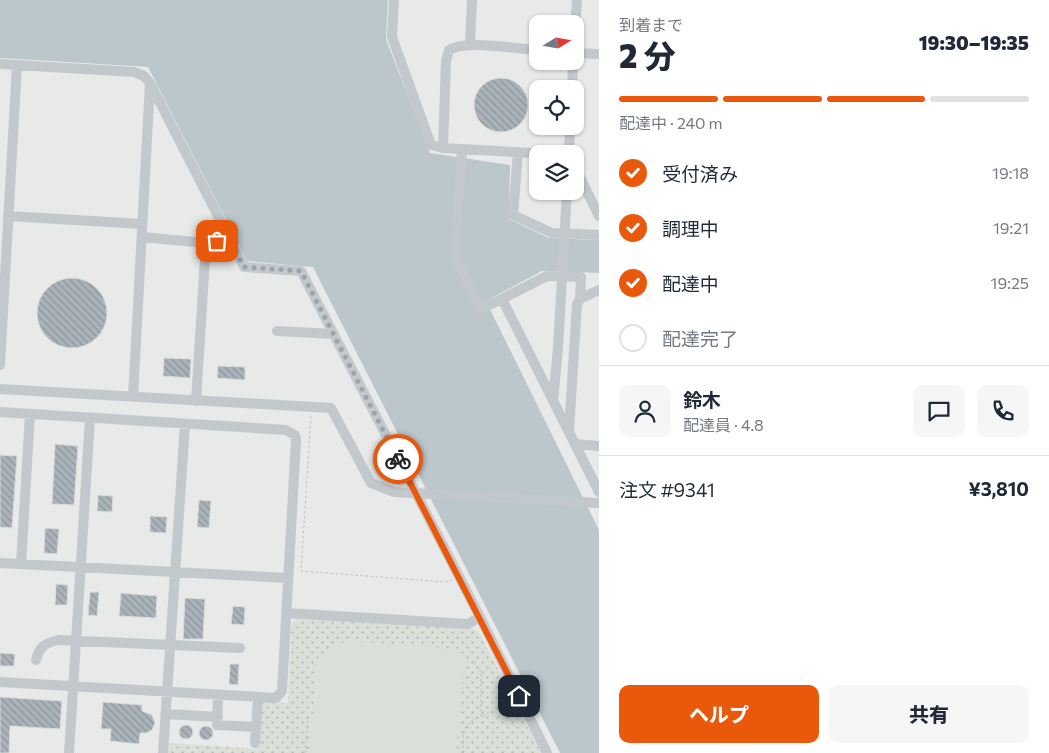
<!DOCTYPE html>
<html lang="ja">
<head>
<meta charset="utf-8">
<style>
  :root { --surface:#fff; --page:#f6f6f7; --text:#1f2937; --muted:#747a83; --line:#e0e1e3; --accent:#ea580c }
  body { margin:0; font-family:Commissioner,"Noto Sans JP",sans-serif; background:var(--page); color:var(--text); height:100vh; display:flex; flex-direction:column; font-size:19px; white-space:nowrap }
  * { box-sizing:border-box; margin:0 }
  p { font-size:16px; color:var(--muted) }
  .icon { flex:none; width:28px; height:28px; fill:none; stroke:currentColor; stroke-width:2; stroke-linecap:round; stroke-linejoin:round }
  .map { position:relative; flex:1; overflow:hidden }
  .panel { display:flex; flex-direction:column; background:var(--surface); width:450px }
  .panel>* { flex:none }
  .needle { width:32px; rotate:79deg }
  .buttons { position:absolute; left:529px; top:15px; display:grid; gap:10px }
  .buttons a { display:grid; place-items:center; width:55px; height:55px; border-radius:10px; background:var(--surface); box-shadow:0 1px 4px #0004; font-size:25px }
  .pin { position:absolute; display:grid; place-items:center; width:42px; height:42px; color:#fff; margin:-21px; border-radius:10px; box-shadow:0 2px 8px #0006 }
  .courier { position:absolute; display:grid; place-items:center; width:50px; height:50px; margin:-25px; border:4px solid #ea580c; border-radius:50%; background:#fff; color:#222; box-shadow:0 1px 6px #0007 }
  .overview em { font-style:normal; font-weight:800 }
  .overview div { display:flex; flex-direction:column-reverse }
  .overview { display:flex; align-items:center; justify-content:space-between; height:85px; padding:0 20px }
  h1 { font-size:32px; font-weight:800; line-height:38px }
  .bar { display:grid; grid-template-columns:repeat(4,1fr); gap:8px 5px; align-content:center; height:60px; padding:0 20px }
  .bar i { height:6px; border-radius:4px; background:var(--line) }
  .bar .current { background:var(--accent) }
  .bar p { grid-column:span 4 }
  .line { display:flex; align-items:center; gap:12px; padding:0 20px; border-top:1px solid var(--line) }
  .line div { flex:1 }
  .round { display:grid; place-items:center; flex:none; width:52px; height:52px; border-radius:10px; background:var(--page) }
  ol { padding:0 20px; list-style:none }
  li { display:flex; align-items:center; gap:15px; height:55px }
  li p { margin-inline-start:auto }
  li .icon { padding:5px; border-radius:50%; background:var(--accent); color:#fff; stroke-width:4 }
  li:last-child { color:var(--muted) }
  li i { width:28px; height:28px; border:2px solid var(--line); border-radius:50% }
  .button { display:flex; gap:10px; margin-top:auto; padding:10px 20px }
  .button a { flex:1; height:58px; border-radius:10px; background:var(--accent); color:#fff; font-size:20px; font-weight:800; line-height:58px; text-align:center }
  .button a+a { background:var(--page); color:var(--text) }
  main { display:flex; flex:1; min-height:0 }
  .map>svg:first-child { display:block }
  .built { fill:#e8e9e9; fill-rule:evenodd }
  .green { fill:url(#green-dots) }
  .pitch { fill:#dadfd7 }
  .water { fill:#bbc7cb }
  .building { fill:url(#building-back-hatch); stroke:#dcdcda }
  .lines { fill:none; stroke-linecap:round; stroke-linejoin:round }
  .path { stroke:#bbbfc2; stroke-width:1; stroke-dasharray:2.5 2.5; stroke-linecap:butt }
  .minor { stroke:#c3c8cc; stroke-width:10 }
  .minor-bridge { stroke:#c3c8cc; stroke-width:10 }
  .done { stroke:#99a4ac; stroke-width:5; stroke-dasharray:0 9 }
  .route { stroke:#ea580c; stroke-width:6 }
</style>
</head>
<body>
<main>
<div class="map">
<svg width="599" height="753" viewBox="0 0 599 753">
  <defs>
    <pattern id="green-dots" width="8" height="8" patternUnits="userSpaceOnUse" patternTransform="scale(1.25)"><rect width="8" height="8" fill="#dadfd7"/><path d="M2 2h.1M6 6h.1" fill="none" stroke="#b4b9b4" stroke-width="1.8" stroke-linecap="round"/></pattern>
    <pattern id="building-back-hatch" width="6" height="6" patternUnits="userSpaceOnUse" patternTransform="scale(1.25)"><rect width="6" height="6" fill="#aab3b9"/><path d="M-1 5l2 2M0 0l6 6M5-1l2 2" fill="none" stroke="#8e969c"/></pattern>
  </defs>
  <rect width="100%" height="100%" fill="#fafaf8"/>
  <!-- built -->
  <path class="built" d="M388,0H599V240L549,238L509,219L510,165L430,154L416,113L386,39ZM538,24H575V61H538ZM538,89H575V126H538ZM538,154H575V191H538Z
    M0,58L148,67L247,261L313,266L560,753H0Z
    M542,271L599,273V530L486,301Z"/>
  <!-- green -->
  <path class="green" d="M298,618L473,629L479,632L541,753H168L169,743L258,749L261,702L288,703L291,628L294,620Z"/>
  <!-- pitch -->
  <path class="pitch" d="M349,641L457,649L465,658L456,753H310L316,666C323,651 333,644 349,641Z"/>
  <!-- water -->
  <path class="water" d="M0,0H388L386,39L430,153L510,165L509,219L549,238L599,240V273L542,271L486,301L599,530V753H560L313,267L247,261L148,67L0,58Z"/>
  <!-- building -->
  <path class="building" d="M474 105a27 27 0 1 1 54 0a27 27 0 1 1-54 0Z
    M37 313a35 35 0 1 1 70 0a35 35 0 1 1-70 0Z
    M164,358L191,359L190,378L163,376Z
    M218,366L245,367V380L217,378Z
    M55,444L78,446L74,505L52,504Z
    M0,455L17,456L12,528L0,527Z
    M98,495L113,496L112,512L97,511Z
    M199,500L211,501L209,528L197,527Z
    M150,516L167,517L166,533L150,532Z
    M45,528L59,529L57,554L44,553Z
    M56,584L68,585L67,605H55Z
    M90,592H99L97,616L88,615Z
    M121,593L157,596L156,618L119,616Z
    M185,598L205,599L203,639H183Z
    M233,606L245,607L244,625L231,624Z
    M0,653L15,654L14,666H0Z
    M230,664H239L238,685L229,684Z
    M0,697L62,701L60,729L10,726L9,753H0Z
    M103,702L142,705V711L152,715L155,723L152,730L146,733H140L139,744L110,741L111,729H101Z
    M179 732a7 7 0 1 1 14 0a7 7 0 1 1-14 0Z
    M199 733a7 7 0 1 1 14 0a7 7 0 1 1-14 0Z"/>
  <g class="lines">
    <!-- path -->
    <path class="path" d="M311,416L301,571L445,582L452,580
      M482,716L512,701
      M305,753L308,716
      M463,753C464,733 460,724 481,716V672L473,659"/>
    <!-- minor -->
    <path class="minor" d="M394,0L392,37L431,145L443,148L548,154
      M575,30L577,0
      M470,45L472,0
      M575,53L599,54
      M0,64L134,72L144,76L150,83L244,267L301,271L480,617L547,753
      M572,89L573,61
      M443,148L446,61L449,50C467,39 515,49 538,50
      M462,149L455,255L480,309L502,299
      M518,152L513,215L552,233L599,235
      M569,154L570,126
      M575,167L599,216
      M8,216L142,224
      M142,237L206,243L229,239
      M580,299L581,277L547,276L502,299L599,492
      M277,331L334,334
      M0,365L17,65
      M0,389L331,408L371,483L394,492
      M133,397L150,83
      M196,401L206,243
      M553,401L558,348
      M0,412L286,430L295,435L296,440L282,691L276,698L0,682
      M569,431L577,304L580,299L599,290
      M575,444L599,446
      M0,563L288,578
      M21,564L30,414
      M287,613L468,624L480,617
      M36,660C39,647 45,643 58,640L240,648
      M218,695L217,725L256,727
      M166,714L218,717
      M255,743L258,698
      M69,753L90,418
      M163,753L185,424"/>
    <!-- minor-bridge -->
    <path class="minor-bridge" d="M558,348L567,191
      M394,492L599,503"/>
  </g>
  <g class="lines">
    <!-- done -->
    <path class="done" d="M217,241L229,239L244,267L301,271L398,459"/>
    <!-- route -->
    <path class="route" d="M398,459L519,696"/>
  </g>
</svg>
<div class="buttons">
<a><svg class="needle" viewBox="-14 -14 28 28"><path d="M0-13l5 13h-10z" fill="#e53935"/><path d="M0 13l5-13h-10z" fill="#747a83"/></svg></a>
<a><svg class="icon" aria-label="locate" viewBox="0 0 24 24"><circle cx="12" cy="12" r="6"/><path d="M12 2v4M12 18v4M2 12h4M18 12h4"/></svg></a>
<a><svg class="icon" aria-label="layers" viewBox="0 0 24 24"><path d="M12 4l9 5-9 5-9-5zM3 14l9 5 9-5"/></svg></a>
</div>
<div class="pin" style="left:217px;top:241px;background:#ea580c"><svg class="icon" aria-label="bag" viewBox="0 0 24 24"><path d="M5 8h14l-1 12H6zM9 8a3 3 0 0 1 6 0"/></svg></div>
<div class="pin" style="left:519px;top:696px;background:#1f2937"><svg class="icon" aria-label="home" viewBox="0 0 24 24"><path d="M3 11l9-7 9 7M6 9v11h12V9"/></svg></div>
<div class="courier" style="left:398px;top:459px"><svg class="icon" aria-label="bike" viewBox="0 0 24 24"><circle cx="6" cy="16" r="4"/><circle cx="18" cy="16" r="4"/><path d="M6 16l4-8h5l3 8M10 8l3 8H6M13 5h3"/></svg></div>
</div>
<section class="panel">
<div class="overview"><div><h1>2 分</h1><p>到着まで</p></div><em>19:30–19:35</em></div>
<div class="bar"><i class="current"></i><i class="current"></i><i class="current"></i><i></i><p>配達中 · 240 m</p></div>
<ol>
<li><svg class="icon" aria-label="check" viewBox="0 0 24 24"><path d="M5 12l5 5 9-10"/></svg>受付済み<p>19:18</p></li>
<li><svg class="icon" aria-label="check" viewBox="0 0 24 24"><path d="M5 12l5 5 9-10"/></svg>調理中<p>19:21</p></li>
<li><svg class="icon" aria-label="check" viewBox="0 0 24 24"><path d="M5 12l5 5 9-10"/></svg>配達中<p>19:25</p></li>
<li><i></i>配達完了</li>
</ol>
<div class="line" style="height:90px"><a class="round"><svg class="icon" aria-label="person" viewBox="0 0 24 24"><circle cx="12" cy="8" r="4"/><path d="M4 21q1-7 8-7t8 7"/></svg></a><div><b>鈴木</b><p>配達員 · 4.8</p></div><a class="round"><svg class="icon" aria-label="chat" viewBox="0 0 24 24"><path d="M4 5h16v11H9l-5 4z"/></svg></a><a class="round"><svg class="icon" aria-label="phone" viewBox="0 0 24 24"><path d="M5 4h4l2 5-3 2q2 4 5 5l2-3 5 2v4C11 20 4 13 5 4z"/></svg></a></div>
<div class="line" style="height:65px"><div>注文 #9341</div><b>¥3,810</b></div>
<div class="button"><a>ヘルプ</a><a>共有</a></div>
</section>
</main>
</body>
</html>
